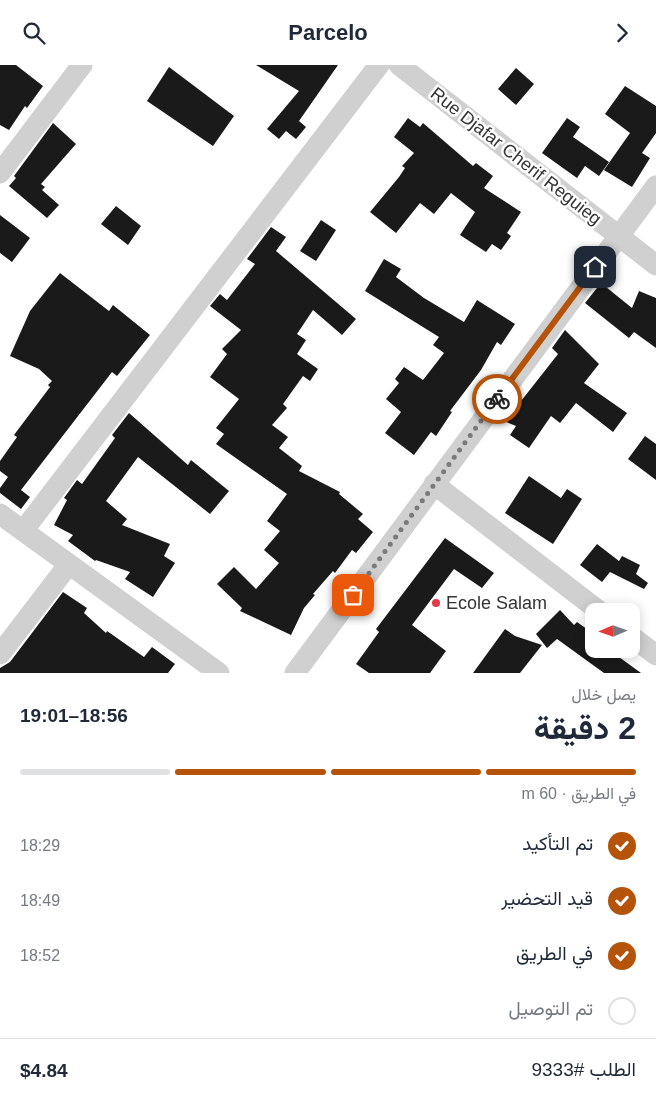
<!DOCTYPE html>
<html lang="ar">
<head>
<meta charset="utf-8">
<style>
  :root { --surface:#fff; --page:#f2f2f3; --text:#1f2937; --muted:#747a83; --line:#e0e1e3; --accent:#b45309 }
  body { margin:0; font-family:Arial,Vazirmatn,sans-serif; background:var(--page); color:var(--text); direction:rtl; height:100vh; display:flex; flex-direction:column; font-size:19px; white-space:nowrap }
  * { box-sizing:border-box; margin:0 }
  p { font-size:16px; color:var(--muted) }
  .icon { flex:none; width:28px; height:28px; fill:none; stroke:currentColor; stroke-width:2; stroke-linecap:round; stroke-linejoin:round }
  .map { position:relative; height:608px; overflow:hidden; direction:ltr }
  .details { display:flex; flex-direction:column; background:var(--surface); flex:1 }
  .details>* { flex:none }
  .needle { width:32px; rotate:268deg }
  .tools { position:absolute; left:585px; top:538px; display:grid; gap:10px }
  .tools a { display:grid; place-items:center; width:55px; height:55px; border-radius:10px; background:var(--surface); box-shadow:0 2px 12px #0003; font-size:25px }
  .pin { position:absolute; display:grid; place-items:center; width:42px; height:42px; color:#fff; margin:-21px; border-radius:10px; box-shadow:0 2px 8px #0006 }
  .courier { position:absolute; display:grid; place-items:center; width:50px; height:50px; margin:-25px; border:4px solid #b45309; border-radius:50%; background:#fff; color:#222; box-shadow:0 1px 6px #0007 }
  .summary em { font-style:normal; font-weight:700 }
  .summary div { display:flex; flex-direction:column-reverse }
  .summary { display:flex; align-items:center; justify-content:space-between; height:85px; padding:0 20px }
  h1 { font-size:32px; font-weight:700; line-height:38px }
  .bar { display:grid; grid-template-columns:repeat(4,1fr); gap:8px 5px; align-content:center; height:60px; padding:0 20px }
  .bar i { height:6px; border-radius:4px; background:var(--line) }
  .bar .selected { background:var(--accent) }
  .bar p { grid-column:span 4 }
  .line { display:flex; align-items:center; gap:12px; padding:0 20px; border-top:1px solid var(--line) }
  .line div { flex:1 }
  ol { padding:0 20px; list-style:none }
  li { display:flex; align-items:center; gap:15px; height:55px }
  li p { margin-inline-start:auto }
  li .icon { padding:5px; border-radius:50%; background:var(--accent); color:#fff; stroke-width:4 }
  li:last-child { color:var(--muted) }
  li i { width:28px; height:28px; border:2px solid var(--line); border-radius:50% }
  header { display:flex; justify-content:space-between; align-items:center; height:65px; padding:0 20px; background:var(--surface); font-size:22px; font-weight:700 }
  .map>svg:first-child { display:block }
  .building { fill:#1a1a1a }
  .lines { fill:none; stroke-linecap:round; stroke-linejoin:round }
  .minor { stroke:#d0d0d0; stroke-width:21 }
  .done { stroke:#7a7a7a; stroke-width:5; stroke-dasharray:0 9 }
  .route { stroke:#b45309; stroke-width:6 }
  .poi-dot { fill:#e63946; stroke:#fff; stroke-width:2 }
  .labels { text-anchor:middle; stroke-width:5; stroke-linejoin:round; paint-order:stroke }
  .street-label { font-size:18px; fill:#333; stroke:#fff }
  .poi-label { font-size:18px; fill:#333; stroke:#fff; text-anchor:start }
</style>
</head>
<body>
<header><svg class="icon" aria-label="forward" viewBox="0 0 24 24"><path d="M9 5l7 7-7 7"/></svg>Parcelo<svg class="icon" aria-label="search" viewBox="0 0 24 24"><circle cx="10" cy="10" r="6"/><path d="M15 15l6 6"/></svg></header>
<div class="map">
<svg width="656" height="608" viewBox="0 0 656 608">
  <rect width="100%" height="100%" fill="#fff"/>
  <!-- building -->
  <path class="building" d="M0,0H16L43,21L27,43L25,41L9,65L0,60Z
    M256,0H338L299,56L306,62L296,74L286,66L279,74L267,64L299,26Z
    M169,2L234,51L213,81L147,36Z
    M516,3L534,19L516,40L498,24Z
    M625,21L656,41V68L642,88L650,93L632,122L604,105L630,68L605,49Z
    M408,53L420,62L423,58L473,101L476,98L493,111L484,123L521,147L507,168L511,171L501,185L492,179L486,187L460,170L475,147L451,128L434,149L420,138L396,168L370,147L399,112L405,103L402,101L414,88L394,72Z
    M567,53L580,62L573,72L609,97L599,111L585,101L577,113L542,88Z
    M53,58L76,79L41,119L45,122L42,125L59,140L47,153L9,121L16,113L14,111Z
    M116,141L141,161L128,180L101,159Z
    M0,150L30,173L12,197L0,188Z
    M321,155L336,165L316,196L300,186Z
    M271,162L286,172L276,186L356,254L342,270L313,245L297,269L306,275L297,289L318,304L310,316L303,311L283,339L287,343L272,360L288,372L279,383L302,401L299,406L340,427L339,429L363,449L358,454L373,467L356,488L352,485L335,508L333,506L313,529L315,530L304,543L291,570L240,546L242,543L217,519L234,502L256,524L279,498L264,485L280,466L267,456L287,429L216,379L224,369L216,363L239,334L210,312L227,289L222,284L241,265L210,241L220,229L227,235L255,199L247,194Z
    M384,194L401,204L396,212L424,233L464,257L477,235L515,259L501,280L497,277L481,305L450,346L452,347L436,371L431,367L414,390L385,368L401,347L386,334L399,318L395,314L404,302L423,315L444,288L433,280L439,272L365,226Z
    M60,208L109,246L113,240L150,270L117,311L112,307L21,425L30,432L21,444L0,428V423L8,412L0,406V396L17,372L14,370L50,322L48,320L52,316L39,304L10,291L30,246Z
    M601,218L632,243L639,226L656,233V283L634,267L629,273L585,238Z
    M565,265L599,299L584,318L627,348L613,367L576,338L560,358L551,351L529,383L510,370L516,361L504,356L509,343L514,345L558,289L552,283Z
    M129,348L188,400L191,395L229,426L210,449L138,392L106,436L127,454L122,460L170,479L164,491L175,498L153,532L125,514L130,507L96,495L95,496L68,476L73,470L54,460L67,435L64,433L77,415L82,419L115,373L112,370Z
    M645,371L656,379V415L628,394Z
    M529,411L561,433L567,424L582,434L553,479L505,448Z
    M445,473L494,508L482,523L454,504L412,560L446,586L430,608H369L356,599L379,567L376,564Z
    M597,479L619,496L622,491L640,500L636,509L648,518L644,524L610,507L602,517L580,500Z
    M63,527L87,543L84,548L106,568L107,566L144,592L152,582L175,599L168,608H0V603L10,597Z
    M560,545L574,560L577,557L594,569V584H608L641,608H604L557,574L547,583L536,569Z
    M505,564L515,571L542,580L520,608H473Z"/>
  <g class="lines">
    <!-- minor -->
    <path class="minor" d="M399,0L656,200
      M0,108L82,0
      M434,419L599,546
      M0,449L219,608
      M23,466L379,0
      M631,571L656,590
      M0,589L69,499
      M295,608L656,121"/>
  </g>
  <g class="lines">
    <!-- done -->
    <path class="done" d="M353,530L497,334"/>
    <!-- route -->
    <path class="route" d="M497,334L595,202"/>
  </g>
  <!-- markers -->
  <circle class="poi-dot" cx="436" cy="538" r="5"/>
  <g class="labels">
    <!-- street labels -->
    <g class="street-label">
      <text transform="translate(516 91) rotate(38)" y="6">Rue Djafar Cherif Reguieg</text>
    </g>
    <!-- poi labels -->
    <g class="poi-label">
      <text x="446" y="544">Ecole Salam</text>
    </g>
  </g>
</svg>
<div class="tools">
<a><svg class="needle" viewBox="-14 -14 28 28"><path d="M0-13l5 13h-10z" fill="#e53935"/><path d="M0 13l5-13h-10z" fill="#747a83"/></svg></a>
</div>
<div class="pin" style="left:353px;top:530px;background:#ea580c"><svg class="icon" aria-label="bag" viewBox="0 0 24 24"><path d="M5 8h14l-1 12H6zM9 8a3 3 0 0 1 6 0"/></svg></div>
<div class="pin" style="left:595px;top:202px;background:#1f2937"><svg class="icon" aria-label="home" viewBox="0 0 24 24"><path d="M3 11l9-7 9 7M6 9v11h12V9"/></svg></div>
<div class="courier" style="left:497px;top:334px"><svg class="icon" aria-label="bike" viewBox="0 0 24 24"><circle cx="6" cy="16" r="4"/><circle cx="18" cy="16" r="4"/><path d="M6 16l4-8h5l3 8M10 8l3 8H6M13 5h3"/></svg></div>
</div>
<section class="details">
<div class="summary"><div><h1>2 دقيقة</h1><p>يصل خلال</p></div><em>18:56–19:01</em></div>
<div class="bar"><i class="selected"></i><i class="selected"></i><i class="selected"></i><i></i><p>في الطريق · 60 m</p></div>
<ol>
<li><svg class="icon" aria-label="check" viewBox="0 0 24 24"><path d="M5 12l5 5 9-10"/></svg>تم التأكيد<p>18:29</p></li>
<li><svg class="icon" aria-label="check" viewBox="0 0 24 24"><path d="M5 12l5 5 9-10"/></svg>قيد التحضير<p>18:49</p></li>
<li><svg class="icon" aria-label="check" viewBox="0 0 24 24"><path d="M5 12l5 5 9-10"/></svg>في الطريق<p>18:52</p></li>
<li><i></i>تم التوصيل</li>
</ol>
<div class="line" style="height:65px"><div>الطلب #9333</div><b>$4.84</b></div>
</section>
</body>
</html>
